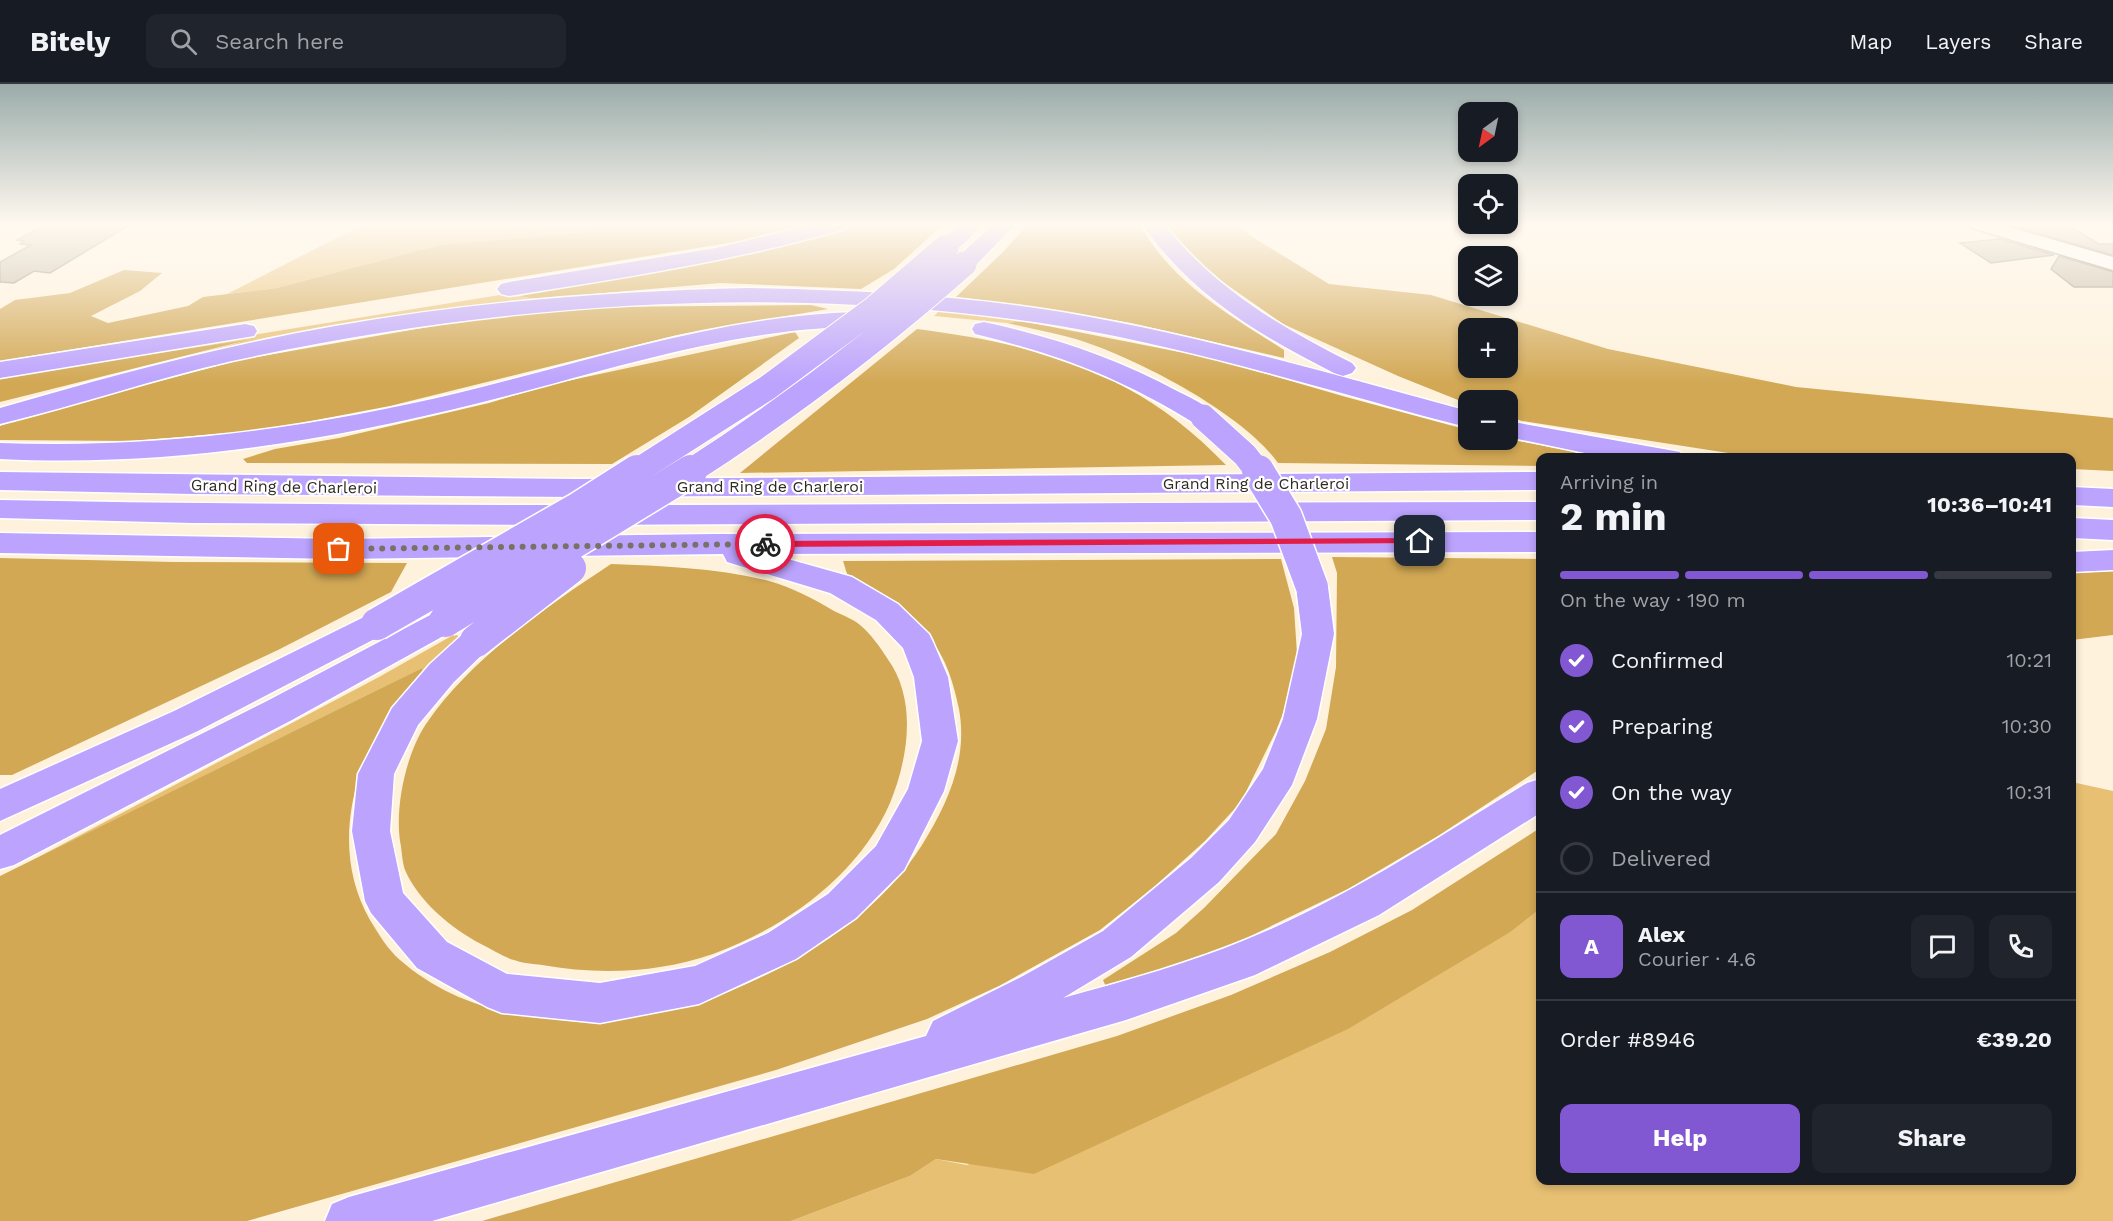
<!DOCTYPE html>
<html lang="en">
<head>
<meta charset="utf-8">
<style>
  :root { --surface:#171b24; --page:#20242c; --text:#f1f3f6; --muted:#9ea1a6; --line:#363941; --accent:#8158d2 }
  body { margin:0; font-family:"Work Sans",sans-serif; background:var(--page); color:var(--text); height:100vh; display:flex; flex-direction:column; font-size:22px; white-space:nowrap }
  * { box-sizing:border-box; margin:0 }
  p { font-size:20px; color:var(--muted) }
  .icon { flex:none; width:33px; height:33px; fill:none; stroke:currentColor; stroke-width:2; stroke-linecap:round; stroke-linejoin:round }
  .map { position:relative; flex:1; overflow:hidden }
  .drawer { position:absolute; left:1536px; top:369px; width:540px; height:732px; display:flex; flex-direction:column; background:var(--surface); border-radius:12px; box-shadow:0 3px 9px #0003 }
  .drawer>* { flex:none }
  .needle { width:39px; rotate:213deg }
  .buttons { position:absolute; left:1458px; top:18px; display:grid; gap:12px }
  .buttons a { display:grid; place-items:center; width:60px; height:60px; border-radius:12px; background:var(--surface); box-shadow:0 3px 9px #0003; font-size:30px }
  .pin { position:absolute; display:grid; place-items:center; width:51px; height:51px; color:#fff; margin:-26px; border-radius:12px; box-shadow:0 3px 9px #0006 }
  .courier { position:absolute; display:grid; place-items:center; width:60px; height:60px; margin:-30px; border:4px solid #e11d48; border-radius:50%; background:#fff; color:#222; box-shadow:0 2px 8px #0007 }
  .overview em { font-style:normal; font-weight:700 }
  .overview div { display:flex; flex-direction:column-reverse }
  .overview { display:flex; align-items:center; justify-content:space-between; height:102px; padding:0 24px }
  h1 { font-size:39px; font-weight:700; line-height:45px }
  .bar { display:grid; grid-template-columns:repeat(4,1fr); gap:9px 6px; align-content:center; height:72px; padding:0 24px }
  .bar i { height:8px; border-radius:4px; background:var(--line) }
  .bar .on { background:var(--accent) }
  .bar p { grid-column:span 4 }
  .line { display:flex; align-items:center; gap:15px; padding:0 24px; border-top:2px solid var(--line) }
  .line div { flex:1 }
  .round { display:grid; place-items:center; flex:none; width:63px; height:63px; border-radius:12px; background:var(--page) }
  ol { padding:0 24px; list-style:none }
  li { display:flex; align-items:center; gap:18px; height:66px }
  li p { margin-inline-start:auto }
  li .icon { padding:6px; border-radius:50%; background:var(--accent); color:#fff; stroke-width:4 }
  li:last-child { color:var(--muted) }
  li i { width:33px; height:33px; border:3px solid var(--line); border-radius:50% }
  .action { display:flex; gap:12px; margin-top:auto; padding:12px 24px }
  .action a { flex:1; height:69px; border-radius:12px; background:var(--accent); color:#fff; font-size:24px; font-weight:700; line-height:69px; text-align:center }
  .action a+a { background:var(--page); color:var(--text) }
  header { display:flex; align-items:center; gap:36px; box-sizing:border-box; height:84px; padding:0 30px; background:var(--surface); border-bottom:2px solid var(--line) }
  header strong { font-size:28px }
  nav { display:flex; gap:33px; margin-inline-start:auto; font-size:21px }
  .search { width:420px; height:54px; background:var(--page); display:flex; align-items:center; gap:15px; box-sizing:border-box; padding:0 21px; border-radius:12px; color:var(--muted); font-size:22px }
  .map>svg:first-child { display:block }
  .green { fill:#e8c073 }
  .forest { fill:#d2a855; fill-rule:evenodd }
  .building { fill:#c0b5a0; stroke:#958a77; stroke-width:1.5 }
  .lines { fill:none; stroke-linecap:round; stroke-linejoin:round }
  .minor-casing { stroke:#887d6a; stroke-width:3 }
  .motorway-casing { stroke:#fff; stroke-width:3 }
  .minor { fill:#fff; fill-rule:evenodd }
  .motorway { fill:#bca3fe; fill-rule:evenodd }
  .motorway-bridge-far1-casing { stroke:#fff; stroke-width:27; stroke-linecap:butt }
  .motorway-bridge-casing { stroke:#fff; stroke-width:35; stroke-linecap:butt }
  .motorway-bridge-far1 { stroke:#bca3fe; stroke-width:25 }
  .motorway-bridge { stroke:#bca3fe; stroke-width:32 }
  .route { fill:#e11d48 }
  .done { stroke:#787165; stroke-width:6; stroke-dasharray:0 10.8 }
  .labels { text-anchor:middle; stroke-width:4.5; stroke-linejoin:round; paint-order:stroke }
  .street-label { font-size:16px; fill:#302c24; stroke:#fff }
</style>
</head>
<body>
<header>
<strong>Bitely</strong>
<div class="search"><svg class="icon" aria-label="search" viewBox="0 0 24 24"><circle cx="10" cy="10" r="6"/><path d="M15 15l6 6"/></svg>Search here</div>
<nav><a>Map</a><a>Layers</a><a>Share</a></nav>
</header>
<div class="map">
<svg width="2113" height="1137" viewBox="0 0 2113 1137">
  <rect width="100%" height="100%" fill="#fef2dd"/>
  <!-- green -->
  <path class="green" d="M364,140H602L582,149L439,161L277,204L227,210Z
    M506,210L534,215C404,229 277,255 148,283L241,258L0,292Z
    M940,226L1022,237L1007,239L934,232Z
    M455,550L463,555L400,620L422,584L29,778L379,593Z
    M2072,698L2113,707V1137H791L910,1092L936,1075L967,1081L1512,847L1540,825V1096H2072Z"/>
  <!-- forest -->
  <path class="forest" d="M602,140H809L765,153L0,277V225L15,216L70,209L124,186L162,189L140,207L91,232L108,239L188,222L203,213L277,204L439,161L582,149Z
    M857,140H944L894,185L861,205L720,199L535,215L507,210C623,190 744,178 857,140Z
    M1028,140H1140C1170,198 1231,232 1284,266V274L1131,239L1041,224L956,213L1003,168Z
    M1164,140H1238L1251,152L1329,200L1431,211L1608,265L1796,303L2113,334V387L2072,385V374L1741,371L1522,337L1508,332V316H1468V320L1398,292L1283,240L1207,187ZM1468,244H1508V284H1468Z
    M811,221L828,225L677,251L390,322L264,346L132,357L0,356V342L44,327L240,276L456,238L594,223Z
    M1022,237L1215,275L1346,313L1468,346V356L1508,355L1576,368L1571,373L1540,374V382L1278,379C1245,332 1150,282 1096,262C1068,251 1036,246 1007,239Z
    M917,245C1041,261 1137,288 1226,381L740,389Z
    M795,248L799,254L689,333L612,380L247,379L243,375L275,365L339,354L489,319L553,300Z
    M248,256L0,318V292Z
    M1332,473L1540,475V685L1438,752L1348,805L1236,859L1107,905L1103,896L1176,849L1204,824L1276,750L1305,697L1326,645L1336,583L1337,489Z
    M0,474L174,478L407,479L391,508L278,566L12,691H0Z
    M1281,475L1294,524L1297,570L1287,619L1276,647L1241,718L1205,757L1154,803L1100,846L999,902L927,935L776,986L247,1137H0V792L422,584L423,588C399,620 373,652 360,690C344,738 344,791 370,836C378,849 388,866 400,876C470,937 569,945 657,928C671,925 686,924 700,919C784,888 873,839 922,761C948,719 968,675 959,625C954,601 946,573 930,555C911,532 870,517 850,494C846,490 845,482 843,477Z
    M611,480C663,482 718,484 769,497C791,503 814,515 834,527C842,531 853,535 860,541C870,549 880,563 887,574C918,616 908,675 890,719C859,791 785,844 713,870C659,889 598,891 542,881C533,880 522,879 514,876C503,873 492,865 481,860C451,844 419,818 405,786C402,778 402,766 400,757C395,722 406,670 426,640C470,575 546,523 611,480Z
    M2113,487V551L2072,556V489Z
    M1540,744V825L1512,847L1348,945L1034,1090L936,1075L910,1092L791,1137H482L1117,952L1231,911L1330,868L1412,826Z"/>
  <!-- building -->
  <path class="building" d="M46,140H131L50,189L34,187L14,199L0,198V178L31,161L20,160L24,157L17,156Z
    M2017,140H2066L2099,160H2113V171L2016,143Z
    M2000,155L2054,171L1991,179L1960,159Z
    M2059,172L2113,188V203H2074L2051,185Z"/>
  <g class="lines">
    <!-- minor casing -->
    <g class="minor-casing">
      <path id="minor" d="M1969,140H1999L2113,173V186L1972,144Z"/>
    </g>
    <!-- motorway casing -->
    <g class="motorway-casing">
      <path id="motorway" d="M814,140H848L845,145C734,177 622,194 509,212L501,210L497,205L501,200L509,198L716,164Z
        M958,140H981C971,154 956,172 938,168L935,163Z
        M993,140H1016L972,185L964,187L956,185L953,180L956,175Z
        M1142,140H1164C1214,204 1280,243 1352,279L1356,284L1352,289L1343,292L1334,289C1260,252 1190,210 1142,140Z
        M750,204C854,206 959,211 1062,228C1200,251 1334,291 1468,327V343C1427,334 1386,321 1345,310C1251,284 1157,258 1060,242C785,198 503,218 232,277C154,295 78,321 0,340V324C110,292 221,262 335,242C472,218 610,207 750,204Z
        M856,228L891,231L894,236L891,241L882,243C744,239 611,286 479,319C317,359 167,383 0,375V359C157,365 305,345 458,309C589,277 720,232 856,228Z
        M984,238C1053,253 1117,274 1179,308C1191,314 1208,321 1216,333L1212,339L1203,341L1194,339C1119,293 1060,271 975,250L972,245L975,240Z
        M245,240L254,242L257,247L254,252L0,294V278Z
        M1508,337L1680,368L1684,374H1609L1508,353Z
        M0,388L577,395L1540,388V406L577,413L192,410L0,406Z
        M2072,403L2113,405V423L2072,421Z
        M0,416C513,426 1027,418 1540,418V436L577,441L192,439L0,434Z
        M2072,434L2113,436V456L2072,454Z
        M1540,448V468L770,470L852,493L898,520L929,550L933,558L948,593L958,657L944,707L904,786L856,834L796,875L699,920L600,939L502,929L487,923L417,884L371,829L365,817L352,747L358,690L392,624L430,580L464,549L476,545L488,549L492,557L488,565L454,598L418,641L394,690L390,747L403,809L447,858L507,890L600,899L695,882L768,849L828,810L876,762L908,705L922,657L914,593L903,564L876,536L830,509L727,478L723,470L339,475L0,469V449L339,455L714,450Z
        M2113,466V486L2072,488V468Z
        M1312,492L1323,495L1328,503L1334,550L1317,635L1292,701L1255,758L1219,798L1131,873L1063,914C1124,897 1187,880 1245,856C1345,816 1435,755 1527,699L1540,695V729L1379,831L1255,891L1126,936L432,1137H325L332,1120L349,1113L926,952L933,937L1023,892L1103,847L1191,774L1229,736L1263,685L1283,635L1302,550L1296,503L1301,495Z
        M445,526L456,529L461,537L456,545L292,636L14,781L0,785V751L267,617L434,529Z
        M377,528L388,532L393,540L388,548L198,647L0,737V705L174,627L366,532Z"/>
    </g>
    <!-- minor -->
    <use href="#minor" class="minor"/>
    <!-- motorway -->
    <use href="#motorway" class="motorway"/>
    <!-- motorway-bridge-far1 casing -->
    <g class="motorway-bridge-far1-casing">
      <path id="motorway-bridge-far1" d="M1203,333L1245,371L1259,389
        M634,389L767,304L875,224L946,163
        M688,389C786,326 877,257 964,180"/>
    </g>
    <!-- motorway-bridge casing -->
    <g class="motorway-bridge-casing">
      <path id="motorway-bridge" d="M1258,387L1286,433L1312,503
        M445,537L691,387
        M377,540L579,424L637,387
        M476,557L570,484"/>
    </g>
    <!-- motorway-bridge-far1 -->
    <use href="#motorway-bridge-far1" class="motorway-bridge-far1"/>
    <!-- motorway-bridge -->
    <use href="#motorway-bridge" class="motorway-bridge"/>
  </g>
  <!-- sky -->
  <linearGradient id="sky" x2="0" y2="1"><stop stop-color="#9bacaa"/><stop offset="0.47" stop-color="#fff9f0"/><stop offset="1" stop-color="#fff9f0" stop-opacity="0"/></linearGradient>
  <rect width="2113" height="299" fill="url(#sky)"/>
  <!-- route -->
  <path class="route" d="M1420,454L1424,457L1423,459L765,463L760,460L765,457Z"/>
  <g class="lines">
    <!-- done -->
    <path class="done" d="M339,465L765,460"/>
  </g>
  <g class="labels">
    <!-- street labels -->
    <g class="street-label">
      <text x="1256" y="405">Grand Ring de Charleroi</text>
      <text transform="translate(284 402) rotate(1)" y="6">Grand Ring de Charleroi</text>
      <text x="770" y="408">Grand Ring de Charleroi</text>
    </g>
  </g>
</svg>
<div class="buttons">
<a><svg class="needle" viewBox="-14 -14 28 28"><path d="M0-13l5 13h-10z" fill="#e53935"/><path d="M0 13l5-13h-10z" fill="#9ea1a6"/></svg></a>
<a><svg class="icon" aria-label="locate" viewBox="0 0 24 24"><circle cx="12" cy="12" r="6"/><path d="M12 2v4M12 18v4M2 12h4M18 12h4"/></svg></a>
<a><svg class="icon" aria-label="layers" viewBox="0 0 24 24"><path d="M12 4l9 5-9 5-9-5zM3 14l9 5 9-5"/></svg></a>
<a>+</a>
<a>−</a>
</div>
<div class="pin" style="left:339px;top:465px;background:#ea580c"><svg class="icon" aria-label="bag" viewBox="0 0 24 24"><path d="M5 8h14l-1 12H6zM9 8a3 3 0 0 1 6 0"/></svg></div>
<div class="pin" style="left:1420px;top:457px;background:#1f2937"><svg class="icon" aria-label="home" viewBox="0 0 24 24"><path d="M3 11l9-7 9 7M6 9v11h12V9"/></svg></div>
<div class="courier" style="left:765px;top:460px"><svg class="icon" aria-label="bike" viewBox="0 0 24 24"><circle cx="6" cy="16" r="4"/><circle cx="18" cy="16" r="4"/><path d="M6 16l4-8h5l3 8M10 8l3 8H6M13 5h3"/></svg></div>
<section class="drawer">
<div class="overview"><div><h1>2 min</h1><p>Arriving in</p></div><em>10:36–10:41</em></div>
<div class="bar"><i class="on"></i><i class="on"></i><i class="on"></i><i></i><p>On the way · 190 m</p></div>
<ol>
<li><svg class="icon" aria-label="check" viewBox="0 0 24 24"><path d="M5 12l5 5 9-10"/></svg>Confirmed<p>10:21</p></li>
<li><svg class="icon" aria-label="check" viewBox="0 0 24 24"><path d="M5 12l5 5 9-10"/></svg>Preparing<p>10:30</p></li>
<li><svg class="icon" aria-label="check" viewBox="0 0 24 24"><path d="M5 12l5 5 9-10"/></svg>On the way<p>10:31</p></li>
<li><i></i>Delivered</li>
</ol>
<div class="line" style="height:108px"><b class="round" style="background:var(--accent);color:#fff">A</b><div><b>Alex</b><p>Courier · 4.6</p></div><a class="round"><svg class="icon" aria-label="chat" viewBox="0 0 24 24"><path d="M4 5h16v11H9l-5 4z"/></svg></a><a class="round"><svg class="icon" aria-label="phone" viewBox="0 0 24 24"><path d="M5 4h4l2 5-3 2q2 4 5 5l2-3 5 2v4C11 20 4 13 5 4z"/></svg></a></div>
<div class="line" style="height:78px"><div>Order #8946</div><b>€39.20</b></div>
<div class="action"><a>Help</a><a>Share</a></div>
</section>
</div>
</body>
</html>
